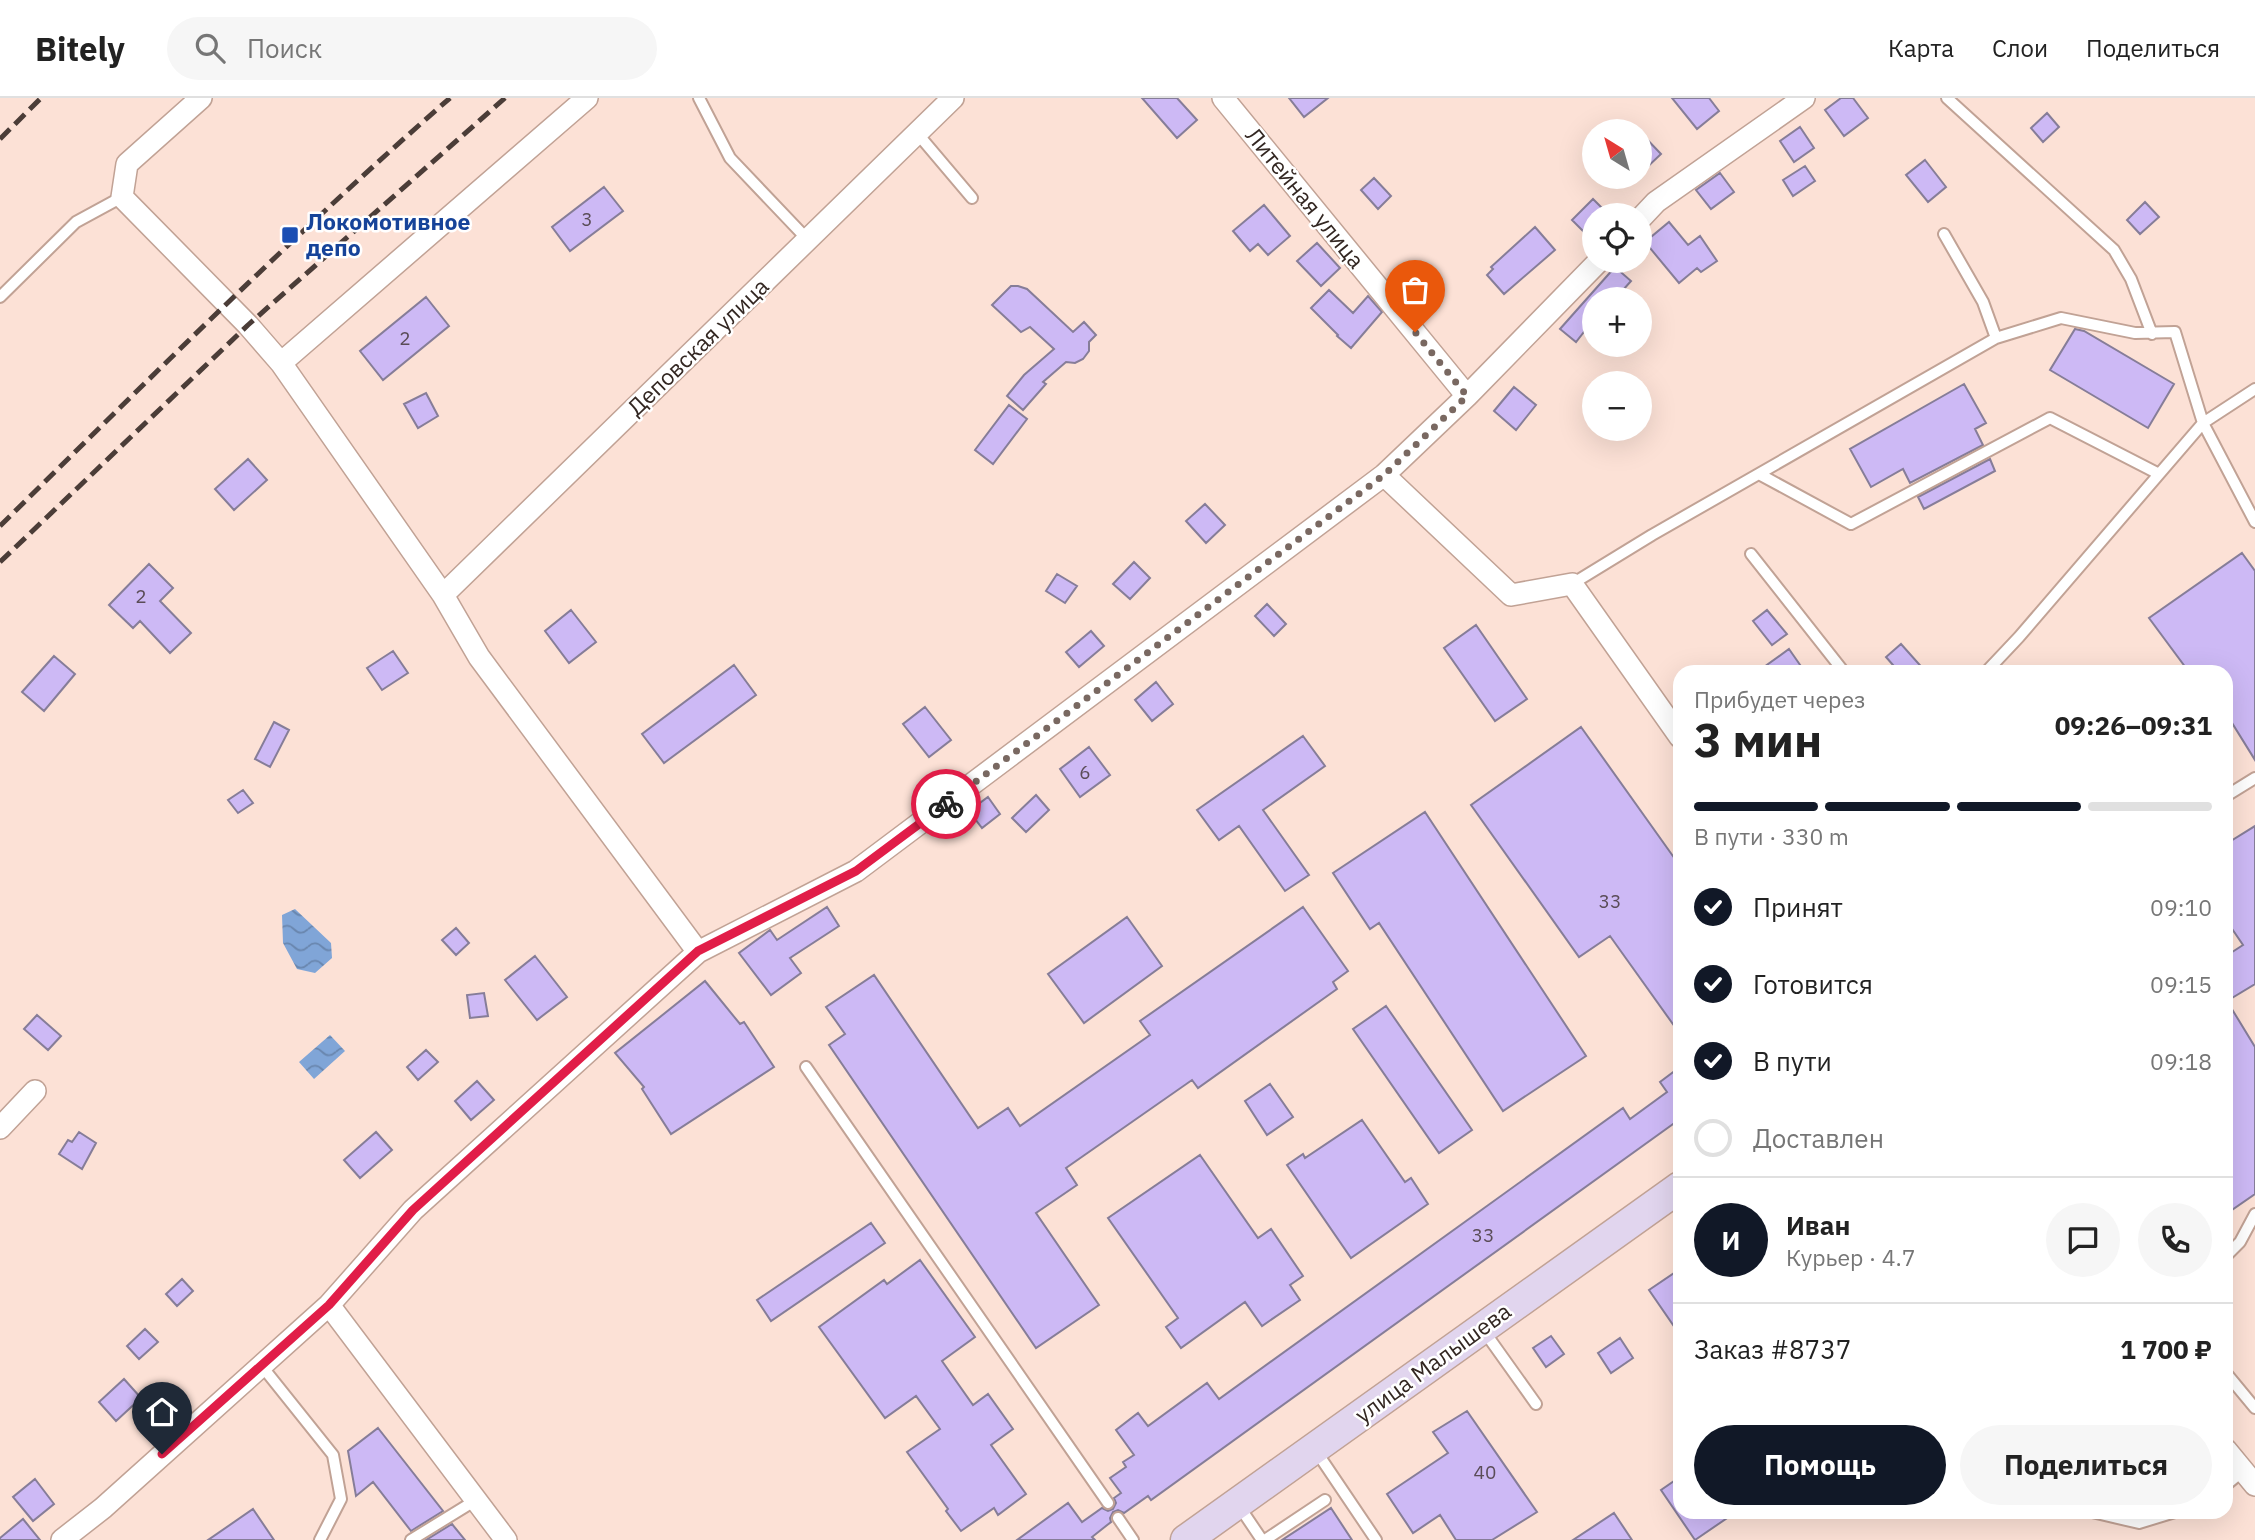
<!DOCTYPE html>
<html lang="ru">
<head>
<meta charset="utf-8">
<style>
  :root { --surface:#fff; --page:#f6f6f6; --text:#222; --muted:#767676; --line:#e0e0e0; --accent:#111827 }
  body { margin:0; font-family:"IBM Plex Sans",sans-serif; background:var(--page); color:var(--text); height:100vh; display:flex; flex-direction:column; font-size:26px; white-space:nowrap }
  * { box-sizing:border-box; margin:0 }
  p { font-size:23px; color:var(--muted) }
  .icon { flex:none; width:38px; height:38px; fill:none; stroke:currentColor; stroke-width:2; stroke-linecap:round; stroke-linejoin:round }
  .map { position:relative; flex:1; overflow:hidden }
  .side { position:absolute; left:1673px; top:567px; width:560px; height:854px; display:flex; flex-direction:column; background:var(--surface); border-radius:21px; box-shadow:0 7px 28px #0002 }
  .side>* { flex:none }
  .needle { width:46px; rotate:323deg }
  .buttons { position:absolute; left:1582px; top:21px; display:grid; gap:14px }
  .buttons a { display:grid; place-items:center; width:70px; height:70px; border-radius:50%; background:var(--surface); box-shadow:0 7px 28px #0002; font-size:35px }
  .pin { position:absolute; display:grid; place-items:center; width:60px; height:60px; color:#fff; margin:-72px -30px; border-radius:50% 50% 50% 0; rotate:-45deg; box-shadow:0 0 7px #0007 }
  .pin .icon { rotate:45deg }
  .courier { position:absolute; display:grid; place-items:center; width:70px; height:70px; margin:-35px; border:5px solid #e11d48; border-radius:50%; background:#fff; color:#222; box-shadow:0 2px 9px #0007 }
  .overview em { font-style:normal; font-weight:800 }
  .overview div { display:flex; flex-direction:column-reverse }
  .overview { display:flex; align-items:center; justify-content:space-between; height:119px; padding:0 21px }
  h1 { font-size:46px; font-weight:800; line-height:52px }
  .bar { display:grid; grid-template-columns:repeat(4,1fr); gap:10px 7px; align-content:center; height:84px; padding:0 21px }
  .bar i { height:9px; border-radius:5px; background:var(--line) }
  .bar .selected { background:var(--accent) }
  .bar p { grid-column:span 4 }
  .line { display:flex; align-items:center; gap:18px; padding:0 21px; border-top:2px solid var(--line) }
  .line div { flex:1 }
  .round { display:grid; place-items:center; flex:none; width:74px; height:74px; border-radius:37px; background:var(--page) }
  ol { padding:0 21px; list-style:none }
  li { display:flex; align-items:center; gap:21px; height:77px }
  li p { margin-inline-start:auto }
  li .icon { padding:7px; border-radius:50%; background:var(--accent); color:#fff; stroke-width:4 }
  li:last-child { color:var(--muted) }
  li i { width:38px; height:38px; border:4px solid var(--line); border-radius:50% }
  .cta { display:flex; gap:14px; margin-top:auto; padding:14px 21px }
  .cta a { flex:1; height:80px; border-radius:42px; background:var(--accent); color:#fff; font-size:28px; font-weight:800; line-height:80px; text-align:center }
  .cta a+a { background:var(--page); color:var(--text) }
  header { display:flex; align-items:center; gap:42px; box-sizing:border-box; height:98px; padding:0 35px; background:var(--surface); border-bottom:2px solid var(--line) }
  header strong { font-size:33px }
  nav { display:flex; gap:38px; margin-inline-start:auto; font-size:24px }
  .search { width:490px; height:63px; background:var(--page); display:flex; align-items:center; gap:18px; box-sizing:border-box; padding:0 24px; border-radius:38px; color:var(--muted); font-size:26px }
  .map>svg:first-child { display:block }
  .water { fill:url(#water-waves) }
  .building { fill:#cdb9f5; stroke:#867d98; stroke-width:2 }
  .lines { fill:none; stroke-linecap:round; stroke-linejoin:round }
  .lane-casing { stroke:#c1a295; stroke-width:14 }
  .street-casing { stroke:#c1a295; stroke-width:24 }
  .secondary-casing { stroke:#c1a295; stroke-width:33 }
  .lane { stroke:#fff; stroke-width:10 }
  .street { stroke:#fff; stroke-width:21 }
  .secondary { stroke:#e1d5ee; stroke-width:30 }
  .rail { stroke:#4b3d38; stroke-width:5; stroke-dasharray:14 7; stroke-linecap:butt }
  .done { stroke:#796861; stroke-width:7; stroke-dasharray:0 12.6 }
  .route { stroke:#e11d48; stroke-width:9 }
  .transit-dot { fill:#1a4fb4; stroke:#fff; stroke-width:2.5 }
  .labels { text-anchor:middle; stroke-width:5; stroke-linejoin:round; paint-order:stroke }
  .number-label { font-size:19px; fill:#5a4c57 }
  .street-label { font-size:23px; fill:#332722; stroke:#fff }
  .transit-label { font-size:23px; font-weight:bold; fill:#164399; stroke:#fff; text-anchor:start }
</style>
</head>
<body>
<header>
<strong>Bitely</strong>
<div class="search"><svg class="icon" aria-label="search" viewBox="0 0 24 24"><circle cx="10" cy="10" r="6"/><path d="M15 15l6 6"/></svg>Поиск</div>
<nav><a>Карта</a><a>Слои</a><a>Поделиться</a></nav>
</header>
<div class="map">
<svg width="2255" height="1442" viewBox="0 0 2255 1442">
  <defs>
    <pattern id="water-waves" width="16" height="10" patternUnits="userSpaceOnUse" patternTransform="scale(1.75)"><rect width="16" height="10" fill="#80a5d7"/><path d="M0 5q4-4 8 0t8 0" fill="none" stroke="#6986ae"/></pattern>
  </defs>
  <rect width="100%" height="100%" fill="#fce1d6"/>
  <!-- water -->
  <path class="water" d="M295,811L331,845L332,860L315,875L297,871L283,845L282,817Z
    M330,937L345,953L314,981L299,964Z"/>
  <!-- building -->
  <path class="building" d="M1142,0H1177L1197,22L1177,40Z
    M1289,0H1328L1304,19Z
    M1672,0H1709L1719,13L1697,31Z
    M1841,0H1853L1868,20L1844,38L1825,12Z
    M2047,15L2059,29L2043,44L2031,30Z
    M1800,29L1814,50L1794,64L1780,43Z
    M1640,34L1661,56L1640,76Z
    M1925,62L1946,89L1928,104L1906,77Z
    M1805,68L1815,83L1793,98L1783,82Z
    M1720,75L1734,94L1711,111L1696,92Z
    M1374,80L1391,98L1378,111L1361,92Z
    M604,89L623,113L570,153L552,129Z
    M1593,101L1606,114L1602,117H1594V125L1585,135L1572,122Z
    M2145,104L2159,119L2140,136L2127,122Z
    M1264,107L1290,138L1268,157L1258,146L1250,153L1233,133Z
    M1669,124L1688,147L1700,138L1717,163L1701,174L1697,170L1679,185L1645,144Z
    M1535,129L1555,152L1504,196L1487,177L1493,171L1491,169Z
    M1317,145L1340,170L1321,188L1297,163Z
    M1615,169L1631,183L1615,201H1594V221L1576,244L1560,231Z
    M1011,188H1018L1027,191L1073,234L1084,224L1096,237L1089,244V253L1083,261L1075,265L1066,264L1043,284L1046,286L1023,312L1007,298L1024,277L1054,251L1030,229L1021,234L992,207Z
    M1329,192L1353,215L1368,198L1382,214L1351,250L1337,238L1338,237L1311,210Z
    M426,199L449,228L383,282L360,253Z
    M2075,231L2084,233L2174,286L2148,330L2050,272Z
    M1964,286L1986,325L1975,331L1983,347L1910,385L1903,371L1871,389L1850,351Z
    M1514,289L1536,307L1516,332L1494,313Z
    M426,295L438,318L418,330L404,306Z
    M1009,307L1027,321L993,366L975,352Z
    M248,361L267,382L234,412L215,391Z
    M1990,361L1995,373L1924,411L1918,399Z
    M1205,406L1225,427L1206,445L1186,423Z
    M2242,455L2255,473V662L2232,625L2226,629V574H2189L2149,520Z
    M1134,464L1150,480L1130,501L1113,486Z
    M149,466L173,490L160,503L191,535L170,555L140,523L133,530L109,507Z
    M1057,476L1077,488L1065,505L1046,493Z
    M1267,506L1286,526L1274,538L1255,518Z
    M571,512L596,544L569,565L545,533Z
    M1767,512L1787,536L1772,547L1753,523Z
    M1476,527L1527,601L1495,623L1444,550Z
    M1091,533L1104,548L1079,569L1066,554Z
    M1901,546L1926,574H1899L1886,559Z
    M1789,551L1805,574H1757Z
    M393,553L408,575L382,592L367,570Z
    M54,558L75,576L44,613L22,594Z
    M734,567L756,597L664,665L642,636Z
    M1156,584L1173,606L1152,623L1135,602Z
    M925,609L951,642L929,659L903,626Z
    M274,624L289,632L270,669L255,661Z
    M1581,629L1680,768V936L1610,838L1579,859L1471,707Z
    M1303,638L1325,668L1263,712L1309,777L1285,793L1239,728L1219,742L1197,712Z
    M1089,649L1110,677L1080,699L1060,671Z
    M243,692L253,705L238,715L228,702Z
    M1036,697L1049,712L1026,734L1012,720Z
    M988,699L1000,716L982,730L969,713Z
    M1425,714L1586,958L1503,1013L1379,825L1370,831L1333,775Z
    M2255,728V886L2227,903L2255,949V1096L2226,1116V858L2243,847L2226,822V746Z
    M827,809L839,828L790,860L801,875L771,897L739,855L770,832L777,842Z
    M1303,809L1348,873L1333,884L1337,891L1198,990L1192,982L1066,1070L1077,1087L1036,1115L1099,1207L1036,1250L829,947L845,936L826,909L874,877L978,1030L1008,1010L1020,1028L1150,937L1140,923Z
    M1127,819L1162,868L1084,925L1048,876Z
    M456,830L469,845L456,857L442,842Z
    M535,858L567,899L537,922L505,882Z
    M705,883L740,926L744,924L774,969L671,1036L642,991L644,989L615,955Z
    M484,895L488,918L470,920L467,897Z
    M1386,908L1472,1032L1439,1055L1353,931Z
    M37,917L61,938L48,952L24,931Z
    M426,952L438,964L418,982L407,969Z
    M1680,969V1021L1151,1402L1148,1398L1124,1415L1118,1412L1113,1414L1110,1420L1111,1424L1092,1439L1095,1442H1017L1068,1405L1082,1424L1102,1410L1108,1413L1113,1411L1116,1405L1114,1400L1121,1395L1110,1380L1126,1369L1123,1364L1134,1357L1116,1332L1138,1315L1148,1328L1207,1285L1219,1301L1623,1010L1630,1021L1667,994L1660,984Z
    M477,983L494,1002L471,1022L455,1003Z
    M1270,986L1293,1019L1267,1037L1245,1003Z
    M1362,1022L1405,1084L1411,1080L1428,1106L1351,1160L1287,1067L1303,1056L1305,1060Z
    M79,1034L96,1045L82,1071L59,1056L68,1042L72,1044Z
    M376,1034L392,1052L360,1080L344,1062Z
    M1200,1057L1258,1140L1271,1131L1303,1178L1290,1187L1300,1202L1262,1228L1245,1204L1181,1250L1166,1229L1178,1220L1108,1120Z
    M871,1125L885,1145L771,1223L757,1202Z
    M920,1162L975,1239L942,1263L973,1307L988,1296L1013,1331L991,1347L1026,1396L998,1417L994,1410L961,1433L946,1413L948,1411L907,1354L940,1331L916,1298L885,1320L819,1229L884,1182L887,1186Z
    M1680,1171V1237L1649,1192Z
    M182,1181L193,1193L177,1208L166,1196Z
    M145,1231L158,1244L139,1261L127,1248Z
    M1551,1238L1564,1256L1546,1269L1533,1250Z
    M1620,1240L1633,1260L1611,1275L1598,1255Z
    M124,1281L141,1300L116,1323L99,1304Z
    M1467,1313L1537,1414L1492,1442H1456L1440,1417L1413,1435L1387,1396L1448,1355L1433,1334Z
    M378,1330L443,1413L411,1433L373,1384L356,1398L348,1353Z
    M1680,1379V1414H1736L1695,1442L1661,1392Z
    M35,1381L54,1406L33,1423L13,1399Z
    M1331,1410L1352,1442H1282Z
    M253,1411L274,1442H208Z
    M1614,1415L1632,1442H1573Z
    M23,1421L40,1442H0V1440Z
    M452,1426L465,1442H426Z"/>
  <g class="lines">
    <!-- lane casing -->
    <g class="lane-casing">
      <path id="lane" d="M699,0L730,60L808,142
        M1947,0L2114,152L2131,181L2152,236
        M917,35L972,100
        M1944,136L1983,204L1996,240
        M0,199L76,124L122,99
        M1759,376L1851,426L2050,320L2159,376
        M1751,456L1844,574
        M1572,486L1652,437L1996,240L2061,220L2135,235L2175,234L2203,325L2255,424
        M1986,574L2019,539L2203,325L2255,291
        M2226,698L2255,680
        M806,969L1108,1405
        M2226,1158L2240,1144L2255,1116
        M1484,1233L1536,1306
        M261,1267L333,1357L341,1401L320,1442
        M2226,1275L2255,1310
        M1316,1353L1376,1442
        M2226,1387L2243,1373
        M1239,1408L1262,1442
        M2092,1414L2139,1425L2175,1414
        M1118,1420L1133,1442
        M411,1442L476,1402
        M1265,1442L1325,1402"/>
    </g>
    <!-- street casing -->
    <g class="street-casing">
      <path id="street" d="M201,0L127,66L122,99L248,227L281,265L443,497
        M1223,0L1467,298
        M1640,121L1656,104L1804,0
        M281,265L587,0
        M1384,377L1511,497L1572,486L1680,639
        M698,854L479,559L443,497L953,0
        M0,1030L35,993
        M329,1207L506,1442
        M2226,1352L2255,1387
        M62,1442L103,1410L329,1207L413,1112L698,854L856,773L1384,377L1467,298L1599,163"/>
    </g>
    <!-- secondary casing -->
    <g class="secondary-casing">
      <path id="secondary" d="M1186,1442L1680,1089"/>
    </g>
    <!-- lane -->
    <use href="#lane" class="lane"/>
    <!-- street -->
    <use href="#street" class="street"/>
    <!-- secondary -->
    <use href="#secondary" class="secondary"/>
    <!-- rail -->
    <path class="rail" d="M0,41L41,0
      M0,428C147,283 294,136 450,0
      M0,464L248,227L505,0"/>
  </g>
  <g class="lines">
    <!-- done -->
    <path class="done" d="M946,706L1384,377L1467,298L1415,234"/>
    <!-- route -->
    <path class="route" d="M162,1356L329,1207L413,1112L698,853L856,773L946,706"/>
  </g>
  <!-- markers -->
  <rect class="transit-dot" x="281" y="128" width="18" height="18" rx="3.5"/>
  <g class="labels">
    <!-- number labels -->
    <g class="number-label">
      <text x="587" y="128">3</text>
      <text x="405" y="247">2</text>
      <text x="141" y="505">2</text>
      <text x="1085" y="681">6</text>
      <text x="1610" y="810">33</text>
      <text x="1483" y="1144">33</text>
      <text x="1485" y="1381">40</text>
    </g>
    <!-- street labels -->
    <g class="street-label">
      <text transform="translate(1305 100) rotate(51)" y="8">Литейная улица</text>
      <text transform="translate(698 249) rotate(-44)" y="8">Деповская улица</text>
      <text transform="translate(1433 1265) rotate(-36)" y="8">улица Малышева</text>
    </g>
    <!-- transit labels -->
    <g class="transit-label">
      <text x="306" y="132">Локомотивное<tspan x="306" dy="26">депо</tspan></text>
    </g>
  </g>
</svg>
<div class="buttons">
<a><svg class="needle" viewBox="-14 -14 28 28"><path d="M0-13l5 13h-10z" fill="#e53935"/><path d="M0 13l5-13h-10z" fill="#767676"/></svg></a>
<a><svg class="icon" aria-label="locate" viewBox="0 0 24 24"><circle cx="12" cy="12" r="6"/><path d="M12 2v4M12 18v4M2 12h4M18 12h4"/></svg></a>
<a>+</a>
<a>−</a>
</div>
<div class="pin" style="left:1415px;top:234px;background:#ea580c"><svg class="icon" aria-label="bag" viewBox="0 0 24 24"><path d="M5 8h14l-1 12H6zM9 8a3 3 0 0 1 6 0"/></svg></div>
<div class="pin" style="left:162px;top:1356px;background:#1f2937"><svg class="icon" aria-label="home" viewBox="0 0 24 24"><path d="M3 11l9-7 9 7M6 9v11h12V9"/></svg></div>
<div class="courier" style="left:946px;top:706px"><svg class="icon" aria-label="bike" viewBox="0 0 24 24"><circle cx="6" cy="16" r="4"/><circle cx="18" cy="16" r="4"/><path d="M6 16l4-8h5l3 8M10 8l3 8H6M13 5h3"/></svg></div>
<section class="side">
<div class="overview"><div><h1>3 мин</h1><p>Прибудет через</p></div><em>09:26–09:31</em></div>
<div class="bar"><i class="selected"></i><i class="selected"></i><i class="selected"></i><i></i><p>В пути · 330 m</p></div>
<ol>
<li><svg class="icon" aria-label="check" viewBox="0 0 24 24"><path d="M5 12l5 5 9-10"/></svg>Принят<p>09:10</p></li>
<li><svg class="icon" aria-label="check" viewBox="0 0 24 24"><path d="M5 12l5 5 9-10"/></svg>Готовится<p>09:15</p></li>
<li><svg class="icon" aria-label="check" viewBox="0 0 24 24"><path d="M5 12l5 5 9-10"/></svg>В пути<p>09:18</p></li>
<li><i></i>Доставлен</li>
</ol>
<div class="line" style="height:126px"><b class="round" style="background:var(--accent);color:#fff">И</b><div><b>Иван</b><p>Курьер · 4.7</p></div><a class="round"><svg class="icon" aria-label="chat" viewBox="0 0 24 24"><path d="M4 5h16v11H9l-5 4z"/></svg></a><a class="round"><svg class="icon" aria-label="phone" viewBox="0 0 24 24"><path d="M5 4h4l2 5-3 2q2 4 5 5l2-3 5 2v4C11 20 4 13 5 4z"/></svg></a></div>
<div class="line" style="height:91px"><div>Заказ #8737</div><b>1 700 ₽</b></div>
<div class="cta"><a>Помощь</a><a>Поделиться</a></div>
</section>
</div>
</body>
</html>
